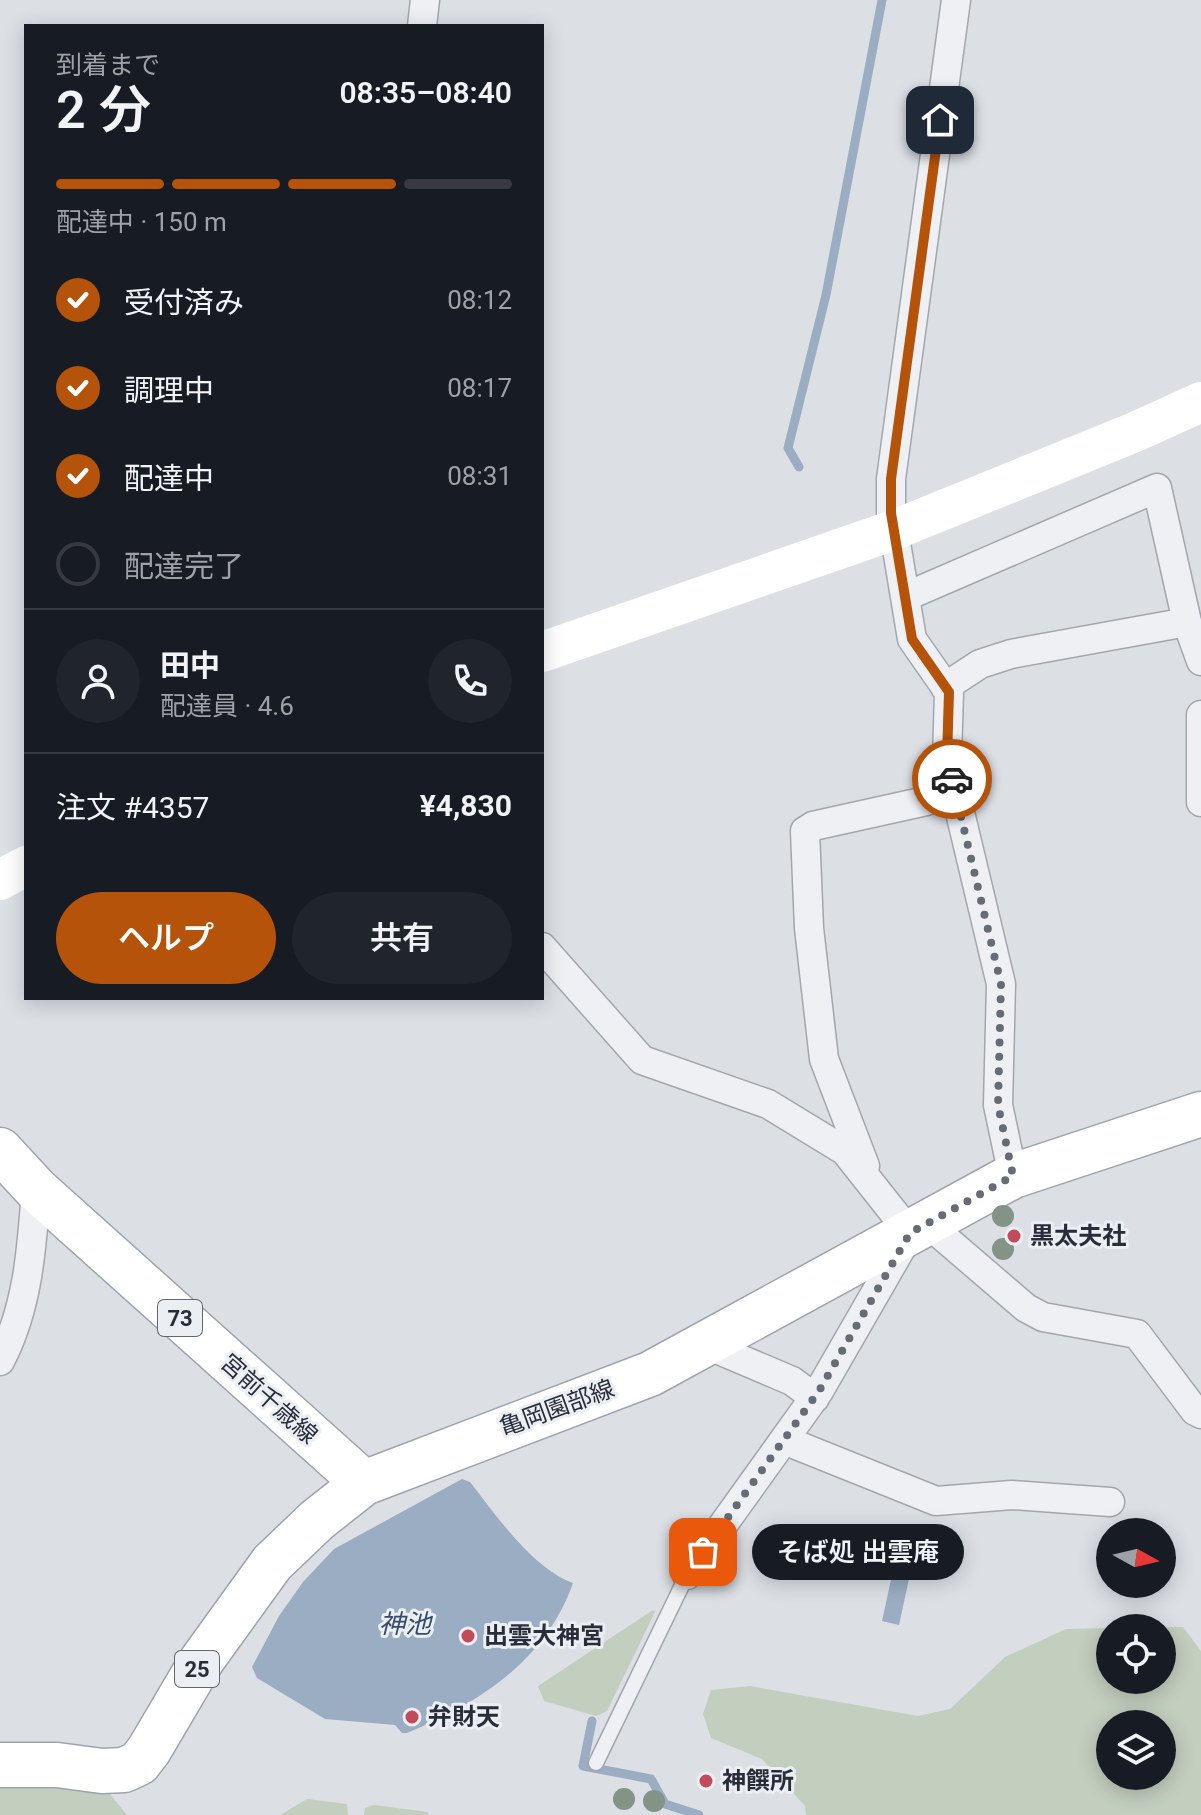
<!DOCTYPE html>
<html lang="ja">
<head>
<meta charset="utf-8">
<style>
  :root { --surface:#171b24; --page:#20242c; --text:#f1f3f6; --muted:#9ea1a6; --line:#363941; --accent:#b45309 }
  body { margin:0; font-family:Roboto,"Noto Sans JP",sans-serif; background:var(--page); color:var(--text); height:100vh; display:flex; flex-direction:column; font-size:30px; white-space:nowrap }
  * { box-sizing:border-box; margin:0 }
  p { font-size:26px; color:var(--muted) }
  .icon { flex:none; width:44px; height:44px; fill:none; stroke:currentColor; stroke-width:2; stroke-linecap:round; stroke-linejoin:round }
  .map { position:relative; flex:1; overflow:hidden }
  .details { position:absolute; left:24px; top:24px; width:520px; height:976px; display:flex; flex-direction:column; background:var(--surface); border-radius:0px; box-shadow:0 4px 20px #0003 }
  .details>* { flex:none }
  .needle { width:52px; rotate:98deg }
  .fabs { position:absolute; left:1096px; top:1518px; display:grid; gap:16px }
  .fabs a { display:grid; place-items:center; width:80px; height:80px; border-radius:50%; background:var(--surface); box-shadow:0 4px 20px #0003; font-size:40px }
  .pin { position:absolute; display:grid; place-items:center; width:68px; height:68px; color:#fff; margin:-34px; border-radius:16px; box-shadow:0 4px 12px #0006 }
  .courier { position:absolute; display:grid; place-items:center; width:80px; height:80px; margin:-40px; border:6px solid #b45309; border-radius:50%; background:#fff; color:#222; box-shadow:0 2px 10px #0007 }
  .bubble { position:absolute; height:56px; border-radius:28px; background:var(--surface); box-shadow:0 4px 20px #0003; font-size:26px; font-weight:600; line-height:56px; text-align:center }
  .summary em { font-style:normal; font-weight:600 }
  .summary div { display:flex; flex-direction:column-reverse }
  .summary { display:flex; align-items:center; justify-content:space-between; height:136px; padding:0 32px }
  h1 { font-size:52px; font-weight:600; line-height:60px }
  .bar { display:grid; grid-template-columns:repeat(4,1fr); gap:12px 8px; align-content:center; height:96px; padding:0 32px }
  .bar i { height:10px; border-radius:6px; background:var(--line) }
  .bar .current { background:var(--accent) }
  .bar p { grid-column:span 4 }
  .line { display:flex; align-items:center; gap:20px; padding:0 32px; border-top:2px solid var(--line) }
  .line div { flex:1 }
  .round { display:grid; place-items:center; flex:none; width:84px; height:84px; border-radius:42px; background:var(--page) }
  ol { padding:0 32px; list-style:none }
  li { display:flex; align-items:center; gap:24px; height:88px }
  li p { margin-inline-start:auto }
  li .icon { padding:8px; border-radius:50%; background:var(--accent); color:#fff; stroke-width:4 }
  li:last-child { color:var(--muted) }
  li i { width:44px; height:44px; border:4px solid var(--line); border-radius:50% }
  .action { display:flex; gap:16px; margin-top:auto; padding:16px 32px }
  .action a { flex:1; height:92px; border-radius:48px; background:var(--accent); color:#fff; font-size:32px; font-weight:600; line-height:92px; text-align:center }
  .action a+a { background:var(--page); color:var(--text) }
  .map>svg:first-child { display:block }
  .green { fill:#c2cebe; fill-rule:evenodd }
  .water { fill:#9aadc2 }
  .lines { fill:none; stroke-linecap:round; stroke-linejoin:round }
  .stream { stroke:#9aadc2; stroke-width:9 }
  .lane-casing { stroke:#a2a7ae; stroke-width:17 }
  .street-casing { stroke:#a2a7ae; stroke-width:31 }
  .primary-casing { stroke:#9da4af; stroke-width:47 }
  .lane { stroke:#eef0f4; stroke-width:14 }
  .street { stroke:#eef0f4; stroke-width:28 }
  .secondary { stroke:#fff; stroke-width:40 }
  .primary { stroke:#fff; stroke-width:44 }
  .tree { fill:#839385 }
  .done { stroke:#666c76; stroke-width:8; stroke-dasharray:0 14.4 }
  .route { stroke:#b45309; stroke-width:10 }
  .poi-dot { fill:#c14a5b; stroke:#ebeef3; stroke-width:3 }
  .labels { text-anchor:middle; stroke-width:6; stroke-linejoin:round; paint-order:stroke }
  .shield { fill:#ebeef3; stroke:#626872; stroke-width:2 }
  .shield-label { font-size:22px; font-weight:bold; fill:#272e3a }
  .poi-label { font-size:24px; font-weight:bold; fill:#272e3a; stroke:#ebeef3; text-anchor:start }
  .street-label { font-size:24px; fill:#272e3a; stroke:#ebeef3 }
  .water-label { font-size:26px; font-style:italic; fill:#354c6a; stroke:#ebeef3 }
</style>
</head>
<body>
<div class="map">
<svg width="1201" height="1815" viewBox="0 0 1201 1815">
  <rect width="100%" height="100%" fill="#dce0e5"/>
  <!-- green -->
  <path class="green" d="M653,1610L655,1612L607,1711L596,1716L544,1701L538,1686Z
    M1183,1627L1201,1651V1815H806L805,1806L762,1759L711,1738L703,1714L711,1690L750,1686L918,1716L950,1709L1005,1657L1066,1629L1110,1628V1680H1162V1628H1119ZM1110,1724H1162V1776H1110Z
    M0,1779L109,1793L127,1815H0Z
    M307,1799L347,1804L348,1815H280Z
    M374,1805L428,1812L429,1815H364L365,1808Z"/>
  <!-- water -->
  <path class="water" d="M462,1479L470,1482C496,1515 532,1568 573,1583C546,1660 480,1703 407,1733H402L395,1725L325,1719L257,1678L252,1667L279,1616L303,1582L334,1549Z
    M892,1575L909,1579L899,1625L882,1621Z"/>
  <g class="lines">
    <!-- stream -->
    <path class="stream" d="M799,467L788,448L826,295L882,0
      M592,1721L583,1766L651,1779L665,1804L699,1815"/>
    <!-- lane casing -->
    <g class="lane-casing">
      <path id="lane" d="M596,1763L687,1575"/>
    </g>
    <!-- street casing -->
    <g class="street-casing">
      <path id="street" d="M956,0L891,479V513L912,639L949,692L947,758L1001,984L998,1105L1013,1176
        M422,26L425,0
        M907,596L1157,488L1187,622L1201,661
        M945,687L980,664L1011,654L1187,622
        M1201,715V802
        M542,947L642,1060L768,1104L845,1151L910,1233L819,1391L687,1575
        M865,1166L824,1059L809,928L805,831L813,826L926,801L954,790
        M927,1223L1026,1308L1043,1317L1137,1334L1195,1411L1201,1414
        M705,1344L792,1381L815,1398
        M0,1361C28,1308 32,1247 36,1189
        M784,1440L936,1501L1012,1495L1110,1502"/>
    </g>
    <!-- primary casing -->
    <g class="primary-casing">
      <path id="primary" d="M0,1150L36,1189L364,1483
        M0,1765H57L102,1771L124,1770L139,1763L149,1750L202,1660L272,1563L317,1520L364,1483L650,1374L1013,1176L1201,1114"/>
    </g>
    <!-- lane -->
    <use href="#lane" class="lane"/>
    <!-- street -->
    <use href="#street" class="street"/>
    <!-- secondary -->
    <path class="secondary" d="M542,652L894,530L1135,432L1201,402
      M0,880L26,866"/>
    <!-- primary -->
    <use href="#primary" class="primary"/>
  </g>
  <!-- trees -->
  <g class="tree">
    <circle cx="1003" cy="1216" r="11"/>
    <circle cx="1003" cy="1249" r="11"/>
    <circle cx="624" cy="1799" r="11"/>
    <circle cx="654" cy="1801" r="11"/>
  </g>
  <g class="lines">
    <!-- done -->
    <path class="done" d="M703,1552L819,1391L910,1233L1013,1176L998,1105L1001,984L952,779"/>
    <!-- route -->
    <path class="route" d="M940,120L891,479V513L912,639L949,692L947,758L952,779"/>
  </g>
  <!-- markers -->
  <g class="poi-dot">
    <circle cx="1014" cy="1236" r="8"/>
    <circle cx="468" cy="1636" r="8"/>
    <circle cx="412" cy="1717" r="8"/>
    <circle cx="706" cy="1781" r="8"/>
  </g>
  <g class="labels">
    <!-- shield labels -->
    <g class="shield">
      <rect x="158" y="1300" width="44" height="36" rx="6"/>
      <rect x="175" y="1651" width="44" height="36" rx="6"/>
    </g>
    <g class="shield-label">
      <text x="180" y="1326">73</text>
      <text x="197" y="1677">25</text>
    </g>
    <!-- poi labels -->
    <g class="poi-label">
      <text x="1030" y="1244">黒太夫社</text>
      <text x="484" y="1644">出雲大神宮</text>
      <text x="428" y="1725">弁財天</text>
      <text x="722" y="1789">神饌所</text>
    </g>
    <!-- street labels -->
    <g class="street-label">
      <text transform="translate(269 1399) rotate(42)" y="8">宮前千歳線</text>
      <text transform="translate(557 1408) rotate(-20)" y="8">亀岡園部線</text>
    </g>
    <!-- water labels -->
    <g class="water-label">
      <text x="405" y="1633">神池</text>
    </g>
  </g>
</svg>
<div class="fabs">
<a><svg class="needle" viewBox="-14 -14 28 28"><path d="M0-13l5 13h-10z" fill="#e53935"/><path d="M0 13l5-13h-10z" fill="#9ea1a6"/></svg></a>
<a><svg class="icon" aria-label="locate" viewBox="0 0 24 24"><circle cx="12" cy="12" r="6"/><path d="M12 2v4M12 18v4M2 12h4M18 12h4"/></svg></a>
<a><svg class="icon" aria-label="layers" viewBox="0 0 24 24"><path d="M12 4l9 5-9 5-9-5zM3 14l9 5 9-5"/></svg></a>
</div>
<div class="pin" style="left:703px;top:1552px;background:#ea580c"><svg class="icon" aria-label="bag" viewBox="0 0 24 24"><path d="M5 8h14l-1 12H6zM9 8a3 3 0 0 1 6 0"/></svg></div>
<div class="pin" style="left:940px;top:120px;background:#1f2937"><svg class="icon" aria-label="home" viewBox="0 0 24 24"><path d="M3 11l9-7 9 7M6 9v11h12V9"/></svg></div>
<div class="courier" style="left:952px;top:779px"><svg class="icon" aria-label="car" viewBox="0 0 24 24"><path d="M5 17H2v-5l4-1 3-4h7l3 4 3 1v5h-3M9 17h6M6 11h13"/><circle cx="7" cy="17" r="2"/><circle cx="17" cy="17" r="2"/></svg></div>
<div class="bubble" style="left:752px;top:1524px;width:212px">そば処 出雲庵</div>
<section class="details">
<div class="summary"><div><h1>2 分</h1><p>到着まで</p></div><em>08:35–08:40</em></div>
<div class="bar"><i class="current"></i><i class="current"></i><i class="current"></i><i></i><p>配達中 · 150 m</p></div>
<ol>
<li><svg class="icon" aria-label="check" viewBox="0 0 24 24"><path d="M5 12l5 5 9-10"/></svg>受付済み<p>08:12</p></li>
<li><svg class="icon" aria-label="check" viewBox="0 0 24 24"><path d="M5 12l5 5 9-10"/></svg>調理中<p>08:17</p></li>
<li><svg class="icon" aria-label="check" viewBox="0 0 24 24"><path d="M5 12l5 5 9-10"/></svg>配達中<p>08:31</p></li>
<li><i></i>配達完了</li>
</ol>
<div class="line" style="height:144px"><a class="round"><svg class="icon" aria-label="person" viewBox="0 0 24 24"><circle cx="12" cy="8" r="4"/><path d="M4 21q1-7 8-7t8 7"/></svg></a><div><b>田中</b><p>配達員 · 4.6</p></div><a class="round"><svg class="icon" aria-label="phone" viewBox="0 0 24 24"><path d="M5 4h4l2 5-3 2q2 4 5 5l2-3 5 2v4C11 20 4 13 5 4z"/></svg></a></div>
<div class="line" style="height:104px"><div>注文 #4357</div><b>¥4,830</b></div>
<div class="action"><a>ヘルプ</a><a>共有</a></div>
</section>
</div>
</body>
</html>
